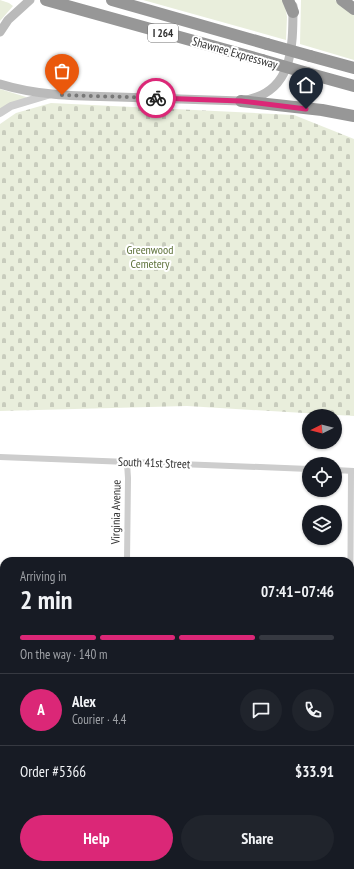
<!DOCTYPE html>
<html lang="en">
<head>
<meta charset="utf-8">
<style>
  :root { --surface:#171b24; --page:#20242c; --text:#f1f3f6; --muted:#9ea1a6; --line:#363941; --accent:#db2777 }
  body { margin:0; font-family:"PT Sans Narrow",sans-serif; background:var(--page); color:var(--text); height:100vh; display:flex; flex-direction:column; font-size:15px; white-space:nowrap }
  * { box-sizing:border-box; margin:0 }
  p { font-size:13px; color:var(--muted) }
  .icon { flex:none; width:22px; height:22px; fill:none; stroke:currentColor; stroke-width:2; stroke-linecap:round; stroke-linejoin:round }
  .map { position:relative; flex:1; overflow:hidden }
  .details { position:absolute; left:0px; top:557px; width:354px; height:312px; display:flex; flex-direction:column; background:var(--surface); border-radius:12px 12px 0 0; box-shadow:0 1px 3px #0004 }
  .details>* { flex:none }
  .needle { width:26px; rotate:264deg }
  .tools { position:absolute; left:302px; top:409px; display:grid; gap:8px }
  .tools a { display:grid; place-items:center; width:40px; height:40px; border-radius:50%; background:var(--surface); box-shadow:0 1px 3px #0004; font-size:20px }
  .pin { position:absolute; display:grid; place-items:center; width:34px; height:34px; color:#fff; margin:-41px -17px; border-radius:50% 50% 50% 0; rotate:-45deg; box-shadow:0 0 4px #0007 }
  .pin .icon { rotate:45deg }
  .courier { position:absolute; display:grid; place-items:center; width:40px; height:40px; margin:-20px; border:3px solid #db2777; border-radius:50%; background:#fff; color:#222; box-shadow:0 1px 5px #0007 }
  .headline em { font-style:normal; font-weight:700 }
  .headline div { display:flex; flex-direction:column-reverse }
  .headline { display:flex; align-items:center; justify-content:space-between; height:68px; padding:0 20px }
  h1 { font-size:26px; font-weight:700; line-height:30px }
  .bar { display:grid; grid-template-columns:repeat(4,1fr); gap:6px 4px; align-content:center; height:48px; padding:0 20px }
  .bar i { height:5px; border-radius:3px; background:var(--line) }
  .bar .current { background:var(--accent) }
  .bar p { grid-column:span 4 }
  .line { display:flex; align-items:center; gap:10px; padding:0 20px; border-top:1px solid var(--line) }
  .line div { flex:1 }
  .round { display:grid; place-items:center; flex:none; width:42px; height:42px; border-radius:21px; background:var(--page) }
  .button { display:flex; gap:8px; margin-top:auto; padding:8px 20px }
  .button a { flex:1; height:46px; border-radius:24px; background:var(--accent); color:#fff; font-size:16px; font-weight:700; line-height:46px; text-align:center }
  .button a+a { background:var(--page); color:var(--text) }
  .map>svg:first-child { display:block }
  .green { fill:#e9eedc }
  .cemetery { fill:url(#cemetery-stones) }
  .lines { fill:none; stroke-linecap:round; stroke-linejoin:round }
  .minor { stroke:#cdcdcd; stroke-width:6 }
  .tertiary { stroke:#cdcdcd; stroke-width:8 }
  .secondary { stroke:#bababa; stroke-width:9 }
  .motorway { stroke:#979797; stroke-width:12 }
  .motorway-bridge { stroke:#979797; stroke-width:12 }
  .done { stroke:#787878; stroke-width:4; stroke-dasharray:0 7.2 }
  .route { stroke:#db2777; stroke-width:5 }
  .labels { text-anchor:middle; stroke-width:4; stroke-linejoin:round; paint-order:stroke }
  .shield { fill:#fff; stroke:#6e6e6e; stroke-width:1 }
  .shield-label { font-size:11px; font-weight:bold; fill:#303030 }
  .street-label { font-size:12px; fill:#303030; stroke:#fff }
  .park-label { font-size:12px; fill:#5c7038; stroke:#fff }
</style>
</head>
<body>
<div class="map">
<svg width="354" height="869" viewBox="0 0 354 869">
  <defs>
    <pattern id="cemetery-stones" width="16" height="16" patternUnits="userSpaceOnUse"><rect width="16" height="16" fill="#e9eedc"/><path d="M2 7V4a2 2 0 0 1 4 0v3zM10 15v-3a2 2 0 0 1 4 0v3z" fill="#c8ccbd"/></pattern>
  </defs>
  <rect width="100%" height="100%" fill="#fff"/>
  <!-- green -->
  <path class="green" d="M0,0L9,3L13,6L0,21Z
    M143,0H284L287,17L286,40Z
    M301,0H335L354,14V60L300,44Z
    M0,89L26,97L27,98L0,109Z"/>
  <!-- cemetery -->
  <path class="cemetery" d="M51,103L294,115L354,139V416L187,406L0,411V124L16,113Z"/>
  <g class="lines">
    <!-- minor -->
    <path class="minor" d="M0,457L309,469
      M335,470L354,471
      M127,561L128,478L127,463
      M0,567H4
      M350,647L351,471
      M0,706L4,707
      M125,869V865
      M239,869V865
      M348,869V865"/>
    <!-- tertiary -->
    <path class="tertiary" d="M0,113L11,106L51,94"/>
    <!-- secondary -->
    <path class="secondary" d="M0,32L8,20L30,0
      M0,84C39,96 78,96 118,97C159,98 200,100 241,101C293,94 293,49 293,6"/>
    <!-- motorway -->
    <path class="motorway" d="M46,0L262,60
      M112,0L267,44
      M288,0L293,12
      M342,0L354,9
      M310,56L354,68
      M307,73L354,86
      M241,101L322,110L354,116"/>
    <!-- motorway-bridge -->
    <path class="motorway-bridge" d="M267,44L310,56
      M262,60L307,73"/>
  </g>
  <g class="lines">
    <!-- done -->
    <path class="done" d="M62,95L156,98"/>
    <!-- route -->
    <path class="route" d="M156,98L241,101L306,109"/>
  </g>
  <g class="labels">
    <!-- shield labels -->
    <rect class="shield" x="148" y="24" width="30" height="18" rx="3"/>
    <g class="shield-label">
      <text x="163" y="37">I 264</text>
    </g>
    <!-- street labels -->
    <g class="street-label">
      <text transform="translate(235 53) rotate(16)" y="4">Shawnee Expressway</text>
      <text transform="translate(154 463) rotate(2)" y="4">South 41st Street</text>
      <text transform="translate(116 512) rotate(-89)" y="4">Virginia Avenue</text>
    </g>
    <!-- park labels -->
    <g class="park-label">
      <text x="150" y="254">Greenwood<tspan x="150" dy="14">Cemetery</tspan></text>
    </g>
  </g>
</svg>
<div class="tools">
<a><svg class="needle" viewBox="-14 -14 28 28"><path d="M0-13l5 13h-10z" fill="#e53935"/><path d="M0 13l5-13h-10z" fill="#9ea1a6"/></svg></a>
<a><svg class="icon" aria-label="locate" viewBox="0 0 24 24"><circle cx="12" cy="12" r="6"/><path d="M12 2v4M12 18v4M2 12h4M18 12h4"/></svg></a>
<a><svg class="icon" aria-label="layers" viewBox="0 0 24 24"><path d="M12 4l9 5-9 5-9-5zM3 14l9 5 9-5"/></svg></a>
</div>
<div class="pin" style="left:62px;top:95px;background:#ea580c"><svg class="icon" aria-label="bag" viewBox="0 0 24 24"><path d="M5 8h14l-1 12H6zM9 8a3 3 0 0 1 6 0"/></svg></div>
<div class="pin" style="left:306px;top:109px;background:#1f2937"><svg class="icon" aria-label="home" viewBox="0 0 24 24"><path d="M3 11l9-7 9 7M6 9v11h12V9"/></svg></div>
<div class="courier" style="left:156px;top:98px"><svg class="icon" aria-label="bike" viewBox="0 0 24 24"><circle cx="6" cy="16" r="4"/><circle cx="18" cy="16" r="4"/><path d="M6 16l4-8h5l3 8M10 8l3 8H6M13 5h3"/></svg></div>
<section class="details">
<div class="headline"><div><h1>2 min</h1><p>Arriving in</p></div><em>07:41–07:46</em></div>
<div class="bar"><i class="current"></i><i class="current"></i><i class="current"></i><i></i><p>On the way · 140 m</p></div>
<div class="line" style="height:72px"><b class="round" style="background:var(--accent);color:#fff">A</b><div><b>Alex</b><p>Courier · 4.4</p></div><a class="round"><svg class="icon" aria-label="chat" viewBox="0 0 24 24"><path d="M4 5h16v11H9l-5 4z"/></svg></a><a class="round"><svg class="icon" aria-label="phone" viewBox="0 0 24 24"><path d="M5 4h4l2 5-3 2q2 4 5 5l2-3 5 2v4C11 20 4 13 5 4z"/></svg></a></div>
<div class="line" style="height:52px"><div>Order #5366</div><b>$33.91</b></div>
<div class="button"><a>Help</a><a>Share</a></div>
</section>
</div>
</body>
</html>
